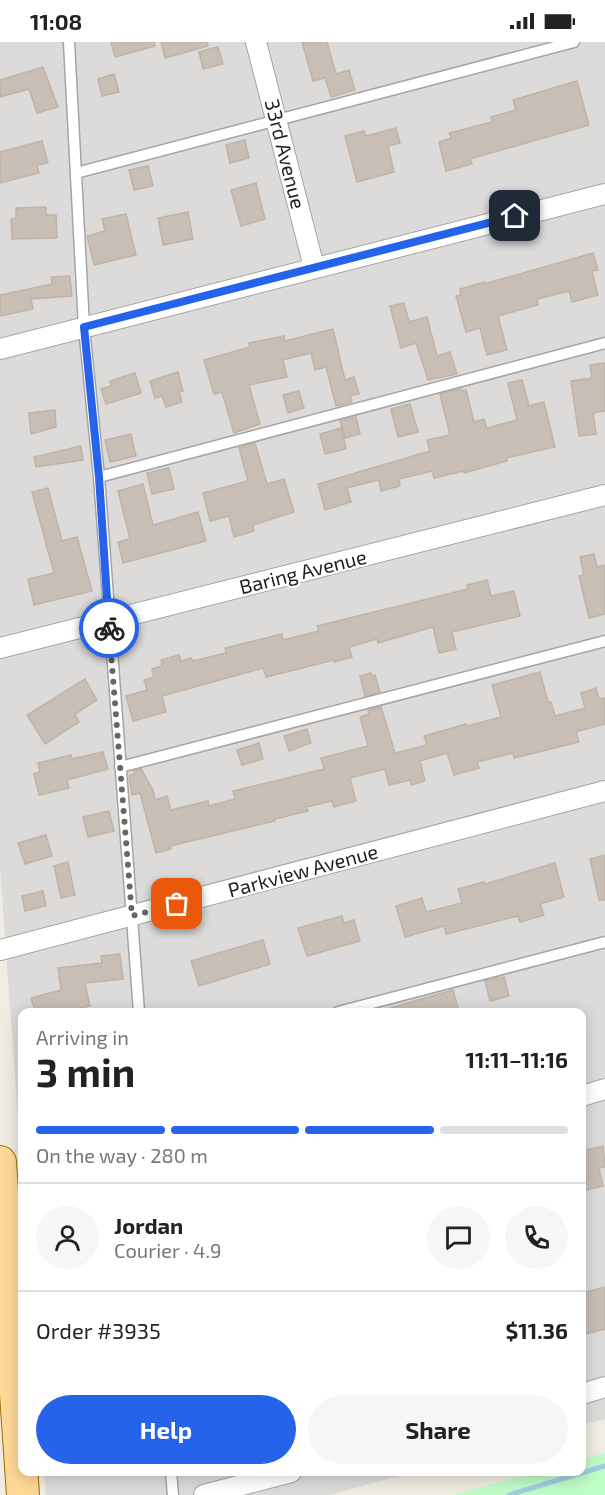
<!DOCTYPE html>
<html lang="en">
<head>
<meta charset="utf-8">
<style>
  :root { --surface:#fff; --page:#f6f6f6; --text:#222; --muted:#767676; --line:#e0e0e0; --accent:#2563eb }
  body { margin:0; font-family:"Exo 2",sans-serif; background:var(--page); color:var(--text); height:100vh; display:flex; flex-direction:column; font-size:22px; white-space:nowrap }
  * { box-sizing:border-box; margin:0 }
  p { font-size:20px; color:var(--muted) }
  .icon { flex:none; width:33px; height:33px; fill:none; stroke:currentColor; stroke-width:2; stroke-linecap:round; stroke-linejoin:round }
  .map { position:relative; flex:1; overflow:hidden }
  .details { position:absolute; left:18px; top:966px; width:568px; height:468px; display:flex; flex-direction:column; background:var(--surface); border-radius:12px; box-shadow:0 3px 15px #0003 }
  .details>* { flex:none }
  .pin { position:absolute; display:grid; place-items:center; width:51px; height:51px; color:#fff; margin:-26px; border-radius:12px; box-shadow:0 3px 9px #0006 }
  .courier { position:absolute; display:grid; place-items:center; width:60px; height:60px; margin:-30px; border:4px solid #2563eb; border-radius:50%; background:#fff; color:#222; box-shadow:0 2px 8px #0007 }
  .headline em { font-style:normal; font-weight:700 }
  .headline div { display:flex; flex-direction:column-reverse }
  .headline { display:flex; align-items:center; justify-content:space-between; height:102px; padding:0 18px }
  h1 { font-size:39px; font-weight:700; line-height:45px }
  .bar { display:grid; grid-template-columns:repeat(4,1fr); gap:9px 6px; align-content:center; height:72px; padding:0 18px }
  .bar i { height:8px; border-radius:4px; background:var(--line) }
  .bar .current { background:var(--accent) }
  .bar p { grid-column:span 4 }
  .line { display:flex; align-items:center; gap:15px; padding:0 18px; border-top:2px solid var(--line) }
  .line div { flex:1 }
  .round { display:grid; place-items:center; flex:none; width:63px; height:63px; border-radius:32px; background:var(--page) }
  .primary-button { display:flex; gap:12px; margin-top:auto; padding:12px 18px }
  .primary-button a { flex:1; height:69px; border-radius:36px; background:var(--accent); color:#fff; font-size:24px; font-weight:700; line-height:69px; text-align:center }
  .primary-button a+a { background:var(--page); color:var(--text) }
  .status { display:flex; justify-content:space-between; align-items:center; height:42px; padding:0 30px; background:var(--surface); direction:ltr }
  .status svg { height:16px; fill:currentColor }
  .map>svg:first-child { display:block }
  .residential { fill:#dcdbda }
  .park { fill:#befcc6 }
  .lines { fill:none; stroke-linecap:round; stroke-linejoin:round }
  .stream { stroke:#a1cddf; stroke-width:5 }
  .building { fill:#c7beb6; stroke:#c1b3a5; stroke-width:1.5 }
  .service-casing { stroke:#a5a5a5; stroke-width:13 }
  .minor-casing { stroke:#a5a5a5; stroke-width:22 }
  .primary-casing { stroke:#976e00; stroke-width:34 }
  .service { stroke:#fff; stroke-width:10 }
  .minor { stroke:#fff; stroke-width:20 }
  .primary { stroke:#ffd898; stroke-width:32 }
  .done { stroke:#676663; stroke-width:6; stroke-dasharray:0 10.8 }
  .route { stroke:#2563eb; stroke-width:8 }
  .labels { text-anchor:middle; stroke-width:4.5; stroke-linejoin:round; paint-order:stroke }
  .street-label { font-size:20px; fill:#1e1e1e; stroke:#fff }
</style>
</head>
<body>
<div class="status"><b>11:08</b><svg viewBox="0 0 49 12"><path d="M0 12V9h3v3zM5 12V6h3v6zM10 12V3h3v9zM15 12V0h3v12zM26 1h20v11H26zM47 4h2v5h-2z"/></svg></div>
<div class="map">
<svg width="605" height="1453" viewBox="0 0 605 1453">
  <rect width="100%" height="100%" fill="#efece3"/>
  <!-- residential -->
  <path class="residential" d="M0,0H605V1377L582,1383V970H22V1132L0,825Z
    M44,1430H414L329,1453H46Z"/>
  <!-- park -->
  <path class="park" d="M605,1411V1453H453L538,1430H582V1417Z"/>
  <g class="lines">
    <!-- stream -->
    <path class="stream" d="M509,1453L605,1424"/>
  </g>
  <!-- building -->
  <path class="building" d="M111,0H154L155,4L115,15Z
    M161,0H207L208,4L165,16Z
    M302,0H327L336,32L349,28L355,48L331,55L325,36L313,39Z
    M218,5L223,22L203,27L199,10Z
    M43,25L58,65L37,71L29,47L0,55V38Z
    M114,32L119,50L102,54L98,37Z
    M577,39L589,83L470,117L472,122L446,129L439,100L451,96L449,91L492,80L491,75L516,68L513,58Z
    M396,86L400,101L388,104L394,130L357,140L345,94L364,89L366,94Z
    M245,98L249,116L230,121L226,103Z
    M42,99L48,121L37,123L39,131L0,141V110Z
    M148,124L153,144L134,148L129,128Z
    M256,141L265,177L241,184L231,148Z
    M46,165V173H56L57,196L12,197L11,177L16,176V166Z
    M188,170L193,197L163,203L158,176Z
    M126,172L136,213L94,223L87,194L105,189L102,177Z
    M593,211L598,228L592,229L598,253L572,260L569,249L537,257L538,263L498,274L507,308L487,313L480,286L466,290L456,254L461,253L460,247L484,240V242Z
    M70,234L72,254L31,257L33,267L0,274V253L52,242L51,235Z
    M404,261L409,280L427,275L437,314L450,310L457,332L428,338L416,301L401,306L390,264Z
    M333,287L345,338L354,335L359,352L350,354L352,360L336,364L326,325L315,328L311,311L283,318L287,335L249,343L260,382L234,391L222,350L214,352L204,318L250,305L249,301L284,294L285,299Z
    M605,321V369L593,371L596,392L579,394L571,339L592,336L590,323Z
    M178,330L183,349L179,350L182,360L166,365L162,354L155,356L150,339Z
    M135,331L141,351L106,362L101,347L111,344L110,339Z
    M522,338L529,364L544,360L555,405L506,416L507,419L464,431V429L434,436L432,429L399,437L400,444L381,449L379,438L347,446L351,460L325,468L318,442L430,409L427,398L450,393L440,352L461,347L462,349L466,348L474,380L484,377L487,386L517,378L508,341Z
    M299,349L304,366L288,371L283,353Z
    M410,362L418,390L398,395L391,367Z
    M55,368L56,385L31,392L29,371Z
    M356,375L360,392L345,396L340,379Z
    M341,386L346,407L325,412L320,392Z
    M131,392L136,414L110,420L105,398Z
    M255,401L267,442L284,437L294,470L253,483L254,489L234,495L229,474L210,479L203,451L248,439L239,406Z
    M81,404L83,418L36,425L34,415Z
    M169,426L174,447L152,452L147,431Z
    M143,442L153,483L198,470L206,499L123,521L118,500L130,497L118,449Z
    M48,446L62,499L77,495L92,549L34,563L28,537L54,531L32,450Z
    M594,512L597,525L605,523V572L589,576L579,534L584,533L580,515Z
    M487,538L491,554L514,549L520,574L452,590L456,607L439,611L433,585L378,601L377,597L349,605L352,615L334,620V618L266,635L263,626L162,654L166,670L133,679L126,654L147,648L144,638L154,635L152,627L162,624L161,618L179,613L181,619L191,616L193,619L226,611L225,606L282,592L283,598L319,589L317,584L468,547L467,543Z
    M540,630L548,660H551L555,674L585,666L581,651L596,646L599,657L605,656V682L576,690L579,700L514,716L513,711L477,720L479,726L454,733L447,711L420,719L425,739L411,743L410,738L389,743L385,727L350,736L356,759L334,765L332,759L306,765L308,769L275,777V779L170,804L171,807L156,811L140,751L132,753L129,734L134,732V729L141,727L153,748L155,758L167,754L171,768L208,759L209,764L235,757L233,749L324,727L321,716L368,704L360,675L369,672L368,668L381,665L395,711L427,703L424,694L466,682L467,684L501,675L492,643Z
    M371,631L372,634L375,633L380,650L365,654L360,634Z
    M85,637L97,658L75,672L79,680L45,702L27,673Z
    M307,687L311,701L289,709L284,694Z
    M259,701L263,717L242,723L237,708Z
    M103,710L108,727L67,738L69,746L39,753L34,732L40,730L38,721L71,713L72,717Z
    M109,769L114,789L88,795L83,775Z
    M46,793L52,814L25,822L18,801Z
    M605,813V858H599L590,817Z
    M68,820L75,853L61,856L54,824Z
    M555,821L564,855L540,862L544,873L520,880L518,874L446,892L444,884L405,895L396,864L422,856L426,870L462,861L458,847L484,840L485,842Z
    M43,849L46,864L25,869L22,854Z
    M342,874L344,881L354,878L360,899L307,914L298,886Z
    M263,898L270,922L199,944L191,919Z
    M120,912L123,937L85,941L90,964L63,970H35L31,956L61,948L58,926L102,921L101,914Z
    M504,935L509,954L490,959L485,939Z
    M453,948L459,970H390V966Z
    M603,1104L605,1125L599,1126L603,1144L582,1149V1109Z
    M605,1245V1287L582,1293V1251Z"/>
  <g class="lines">
    <!-- service casing -->
    <g class="service-casing">
      <path id="service" d="M69,0L84,285L99,435L139,970
        M76,131L574,0
        M99,435L605,301
        M120,725L605,599
        M338,970L605,900
        M171,1430L173,1453"/>
    </g>
    <!-- minor casing -->
    <g class="minor-casing">
      <path id="minor" d="M256,0L314,225
        M0,307L605,152
        M0,606L605,453
        M0,908L605,749
        M582,1054L605,1047
        M582,1352L605,1345
        M204,1453L291,1430"/>
    </g>
    <!-- primary casing -->
    <g class="primary-casing">
      <path id="primary" d="M0,1120L23,1453"/>
    </g>
    <!-- service -->
    <use href="#service" class="service"/>
    <!-- minor -->
    <use href="#minor" class="minor"/>
    <!-- primary -->
    <use href="#primary" class="primary"/>
  </g>
  <g class="lines">
    <!-- done -->
    <path class="done" d="M109,586L132,874L177,862"/>
    <!-- route -->
    <path class="route" d="M109,586L99,435L84,285L515,174"/>
  </g>
  <g class="labels">
    <!-- street labels -->
    <g class="street-label">
      <text transform="translate(285 112) rotate(76)" y="7">33rd Avenue</text>
      <text transform="translate(303 530) rotate(-14)" y="7">Baring Avenue</text>
      <text transform="translate(303 829) rotate(-15)" y="7">Parkview Avenue</text>
    </g>
  </g>
</svg>
<div class="pin" style="left:177px;top:862px;background:#ea580c"><svg class="icon" aria-label="bag" viewBox="0 0 24 24"><path d="M5 8h14l-1 12H6zM9 8a3 3 0 0 1 6 0"/></svg></div>
<div class="pin" style="left:515px;top:174px;background:#1f2937"><svg class="icon" aria-label="home" viewBox="0 0 24 24"><path d="M3 11l9-7 9 7M6 9v11h12V9"/></svg></div>
<div class="courier" style="left:109px;top:586px"><svg class="icon" aria-label="bike" viewBox="0 0 24 24"><circle cx="6" cy="16" r="4"/><circle cx="18" cy="16" r="4"/><path d="M6 16l4-8h5l3 8M10 8l3 8H6M13 5h3"/></svg></div>
<section class="details">
<div class="headline"><div><h1>3 min</h1><p>Arriving in</p></div><em>11:11–11:16</em></div>
<div class="bar"><i class="current"></i><i class="current"></i><i class="current"></i><i></i><p>On the way · 280 m</p></div>
<div class="line" style="height:108px"><a class="round"><svg class="icon" aria-label="person" viewBox="0 0 24 24"><circle cx="12" cy="8" r="4"/><path d="M4 21q1-7 8-7t8 7"/></svg></a><div><b>Jordan</b><p>Courier · 4.9</p></div><a class="round"><svg class="icon" aria-label="chat" viewBox="0 0 24 24"><path d="M4 5h16v11H9l-5 4z"/></svg></a><a class="round"><svg class="icon" aria-label="phone" viewBox="0 0 24 24"><path d="M5 4h4l2 5-3 2q2 4 5 5l2-3 5 2v4C11 20 4 13 5 4z"/></svg></a></div>
<div class="line" style="height:78px"><div>Order #3935</div><b>$11.36</b></div>
<div class="primary-button"><a>Help</a><a>Share</a></div>
</section>
</div>
</body>
</html>
